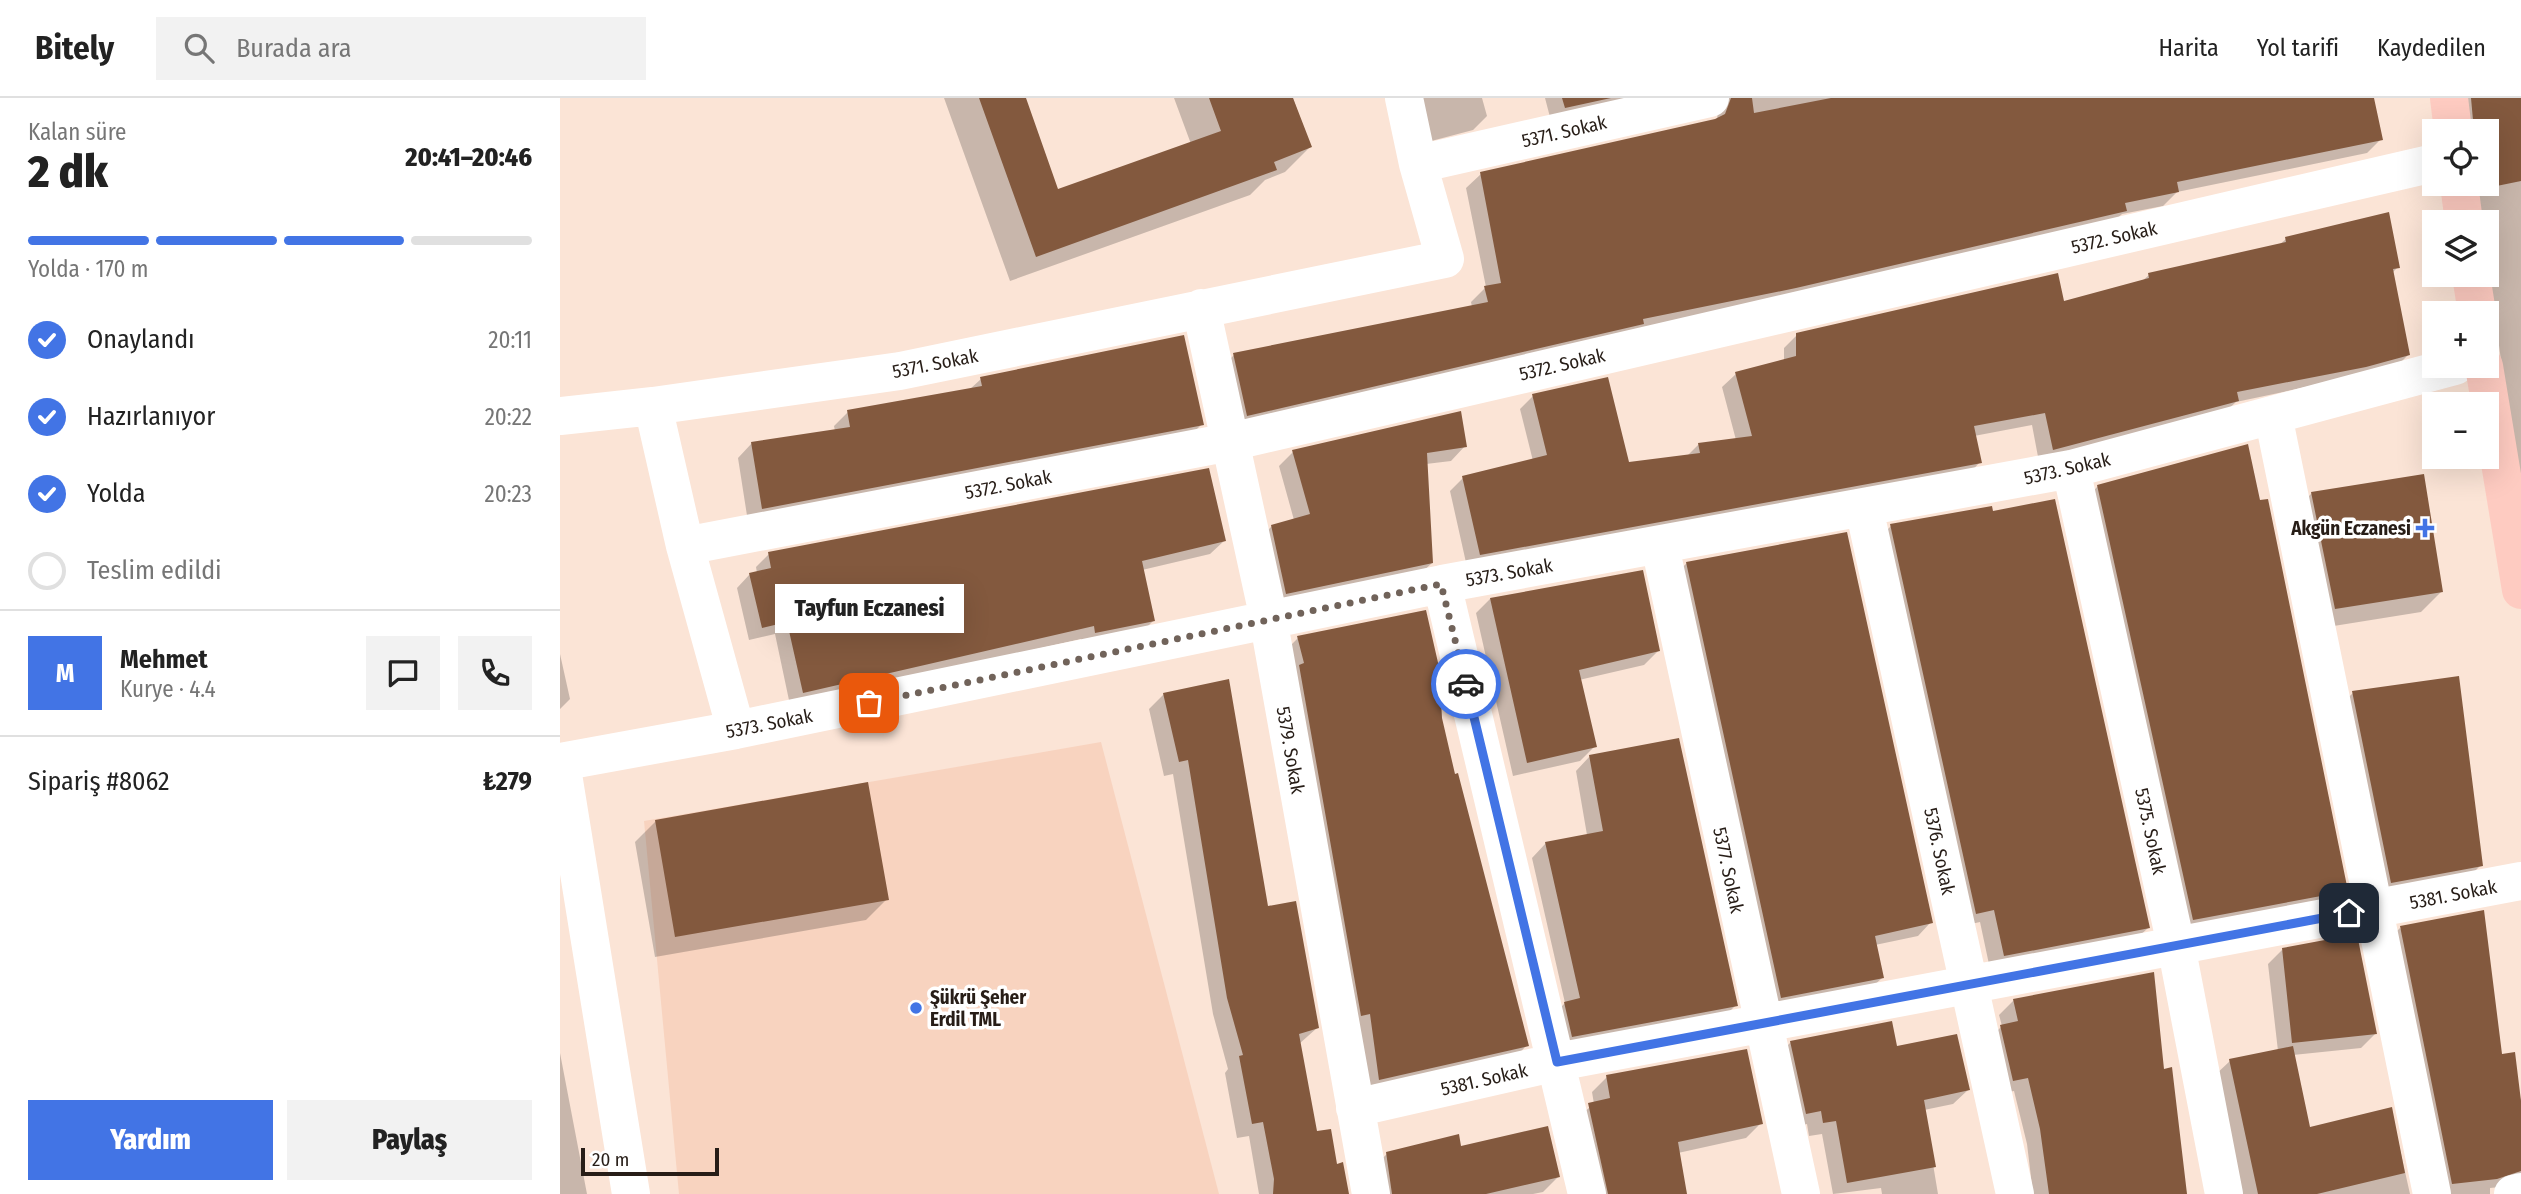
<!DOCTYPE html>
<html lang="tr">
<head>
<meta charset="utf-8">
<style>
  :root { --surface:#fff; --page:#f2f2f2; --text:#222; --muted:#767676; --line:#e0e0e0; --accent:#4274e5 }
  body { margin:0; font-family:"Fira Sans Condensed",sans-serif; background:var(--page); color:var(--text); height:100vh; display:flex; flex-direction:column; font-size:26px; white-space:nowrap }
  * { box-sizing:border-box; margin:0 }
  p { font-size:23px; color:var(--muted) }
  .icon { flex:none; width:38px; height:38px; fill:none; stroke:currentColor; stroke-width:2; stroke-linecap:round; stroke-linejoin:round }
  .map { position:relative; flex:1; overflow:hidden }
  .details { display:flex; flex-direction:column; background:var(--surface); width:560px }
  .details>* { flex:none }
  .controls { position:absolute; left:1862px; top:21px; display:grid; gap:14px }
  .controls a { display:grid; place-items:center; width:77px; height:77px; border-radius:0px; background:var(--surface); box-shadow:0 7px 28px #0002; font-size:35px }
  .scale { position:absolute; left:21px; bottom:18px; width:138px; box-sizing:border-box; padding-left:7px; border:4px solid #271d17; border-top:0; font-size:19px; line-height:24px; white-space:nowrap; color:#271d17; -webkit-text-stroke:5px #fff; paint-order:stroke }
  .pin { position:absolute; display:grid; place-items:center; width:60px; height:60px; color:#fff; margin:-30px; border-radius:14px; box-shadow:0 4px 10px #0006 }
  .courier { position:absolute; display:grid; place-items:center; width:70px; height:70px; margin:-35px; border:5px solid #4274e5; border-radius:50%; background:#fff; color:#222; box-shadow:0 2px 9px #0007 }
  .bubble { position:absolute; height:49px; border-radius:0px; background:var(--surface); box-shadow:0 7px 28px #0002; font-size:23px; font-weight:800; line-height:49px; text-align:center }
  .headline em { font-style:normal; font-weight:800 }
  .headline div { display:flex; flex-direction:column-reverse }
  .headline { display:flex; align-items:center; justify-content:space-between; height:119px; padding:0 28px }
  h1 { font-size:46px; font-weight:800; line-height:52px }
  .bar { display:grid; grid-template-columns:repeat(4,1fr); gap:10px 7px; align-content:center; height:84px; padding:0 28px }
  .bar i { height:9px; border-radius:5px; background:var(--line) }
  .bar .active { background:var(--accent) }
  .bar p { grid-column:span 4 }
  .line { display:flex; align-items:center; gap:18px; padding:0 28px; border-top:2px solid var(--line) }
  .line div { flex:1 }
  .round { display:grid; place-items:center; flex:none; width:74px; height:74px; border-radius:0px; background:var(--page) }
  ol { padding:0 28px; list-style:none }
  li { display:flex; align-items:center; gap:21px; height:77px }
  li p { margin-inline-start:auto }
  li .icon { padding:7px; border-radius:50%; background:var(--accent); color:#fff; stroke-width:4 }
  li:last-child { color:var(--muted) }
  li i { width:38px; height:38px; border:4px solid var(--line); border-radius:50% }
  .primary-button { display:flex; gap:14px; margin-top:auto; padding:14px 28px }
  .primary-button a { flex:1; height:80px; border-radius:0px; background:var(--accent); color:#fff; font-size:28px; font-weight:800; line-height:80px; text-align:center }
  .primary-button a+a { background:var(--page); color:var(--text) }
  header { display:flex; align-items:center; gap:42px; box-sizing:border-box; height:98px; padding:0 35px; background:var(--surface); border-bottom:2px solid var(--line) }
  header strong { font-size:33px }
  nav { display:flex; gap:38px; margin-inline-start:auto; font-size:24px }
  .search { width:490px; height:63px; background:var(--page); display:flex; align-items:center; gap:18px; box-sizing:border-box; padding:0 24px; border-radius:0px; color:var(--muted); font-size:26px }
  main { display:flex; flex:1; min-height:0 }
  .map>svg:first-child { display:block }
  .built { fill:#f8d3bf }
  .shadow { fill:#0003 }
  .building { fill:#83593e }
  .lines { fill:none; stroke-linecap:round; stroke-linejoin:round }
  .minor { stroke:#fff; stroke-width:38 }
  .major { stroke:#fecbc1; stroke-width:38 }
  .done { stroke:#71635a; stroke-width:7; stroke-dasharray:0 12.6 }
  .route { stroke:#4274e5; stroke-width:9 }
  .poi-dot { fill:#4274e5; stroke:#fff; stroke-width:2.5 }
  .labels { text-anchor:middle; stroke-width:7; stroke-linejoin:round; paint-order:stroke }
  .street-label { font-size:19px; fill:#271d17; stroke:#fff }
  .poi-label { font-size:19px; font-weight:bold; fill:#271d17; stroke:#fff; text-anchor:end }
</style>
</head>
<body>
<header>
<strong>Bitely</strong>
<div class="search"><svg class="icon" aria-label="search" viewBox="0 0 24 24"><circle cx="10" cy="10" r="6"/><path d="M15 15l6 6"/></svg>Burada ara</div>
<nav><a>Harita</a><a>Yol tarifi</a><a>Kaydedilen</a></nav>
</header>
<main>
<section class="details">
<div class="headline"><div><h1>2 dk</h1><p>Kalan süre</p></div><em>20:41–20:46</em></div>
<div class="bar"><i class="active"></i><i class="active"></i><i class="active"></i><i></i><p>Yolda · 170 m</p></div>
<ol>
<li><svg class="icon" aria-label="check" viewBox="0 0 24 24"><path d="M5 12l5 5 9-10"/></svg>Onaylandı<p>20:11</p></li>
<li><svg class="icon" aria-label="check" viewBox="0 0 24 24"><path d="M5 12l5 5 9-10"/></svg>Hazırlanıyor<p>20:22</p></li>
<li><svg class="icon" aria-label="check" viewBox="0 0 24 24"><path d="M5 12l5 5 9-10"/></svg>Yolda<p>20:23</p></li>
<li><i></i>Teslim edildi</li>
</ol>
<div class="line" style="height:126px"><b class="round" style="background:var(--accent);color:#fff">M</b><div><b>Mehmet</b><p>Kurye · 4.4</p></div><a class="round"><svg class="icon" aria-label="chat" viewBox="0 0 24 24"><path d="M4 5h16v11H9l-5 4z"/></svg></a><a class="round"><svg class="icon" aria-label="phone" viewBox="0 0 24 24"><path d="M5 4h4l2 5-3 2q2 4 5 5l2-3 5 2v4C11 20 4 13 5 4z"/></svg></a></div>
<div class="line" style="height:91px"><div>Sipariş #8062</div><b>₺279</b></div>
<div class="primary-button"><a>Yardım</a><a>Paylaş</a></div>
</section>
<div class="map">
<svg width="1961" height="1096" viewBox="0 0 1961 1096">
  <rect width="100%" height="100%" fill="#fbe4d6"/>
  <!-- built -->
  <path class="built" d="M541,644L659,1096H119L84,723Z"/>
  <!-- shadow -->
  <path class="shadow" d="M384,0H464L497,94L631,46L614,0H733L750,49L725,74L705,82L690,97L450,183Z
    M848,0H922L927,18L913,32L860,46Z
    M985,0H1095L991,23Z
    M1153,0H1812L1821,41L1807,55L1617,94L1603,108L1562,116L1551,126L673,331L660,271L674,257L912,209L911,204L926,189L906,90L921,76L1157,22L1158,11Z
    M1891,0H1961V406L1936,226H1932L1925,177L1927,124H1918L1898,86H1927V33H1897Z
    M1726,141L1838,169L1832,175L1848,257L1835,270L1676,304L1663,316L1479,364L1472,327L1414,338L1420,364L1407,378L907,469L890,393L903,380L973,363L960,311L973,298L1068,365L1127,358L1139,346L1176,342L1162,289L1176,276L1224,263V250L1237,237L1502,205L1581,184L1589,177L1719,147Z
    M421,281L642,326L628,340L188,424L178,360L192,345L275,333L274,328L288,314L409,292Z
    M905,348L891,363L866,366L872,465L857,479L712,509L697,443L712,428L734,422L719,368L733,354Z
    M1538,388L1786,793L1770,809L1617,838L1522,405Z
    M1752,395L1882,493L1861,514L1755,531L1731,416Z
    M1331,428L1588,830L1574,843L1430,871L1420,824L1402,828L1317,442Z
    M664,443L650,456L582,472L594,522L580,536L523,548L521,541L230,607L215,536L189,542L177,490L190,476L197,475L196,469L209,456Z
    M1127,465L1371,824L1358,838L1315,847L1322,880L1308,893L1208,912L1113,478Z
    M930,501L1099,552L1084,567L1019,582L1035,648L1020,663L953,678L916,515Z
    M738,540L880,620L893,678L967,947L954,961L806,995L724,554Z
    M0,556L10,601L0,611Z
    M1793,595L1921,767L1900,788L1811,805L1772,615Z
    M604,596L707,810L757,930L739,946L756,1035L776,1068L787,1096H699L689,1038L677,1040L665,975L668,971L653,916L613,676L604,678L589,611Z
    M1030,658L1176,907L1161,922L998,952L990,920L1005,905L972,760L986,745L1027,737L1016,673Z
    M96,723L327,801L306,822L95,859L75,744Z
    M1840,830L1940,958L1961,1002V1096L1950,1088L1930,1090V1096H1876L1825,845Z
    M1722,852L1815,936L1801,950L1733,957L1748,1031L1831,1011L1850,1096H1680L1654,978L1670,963L1718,953L1708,866Z
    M1454,902L1602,973L1626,1096H1473L1467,1046L1454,993L1439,996L1427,943L1442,928L1439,917Z
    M1231,944L1336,950L1408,992L1393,1006L1364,1012L1378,1096H1322L1321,1090L1273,1096L1262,1036L1249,1038L1247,1026L1232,1030L1217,958Z
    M0,955L27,1096H0Z
    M1047,979L1201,1025L1186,1040L1118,1055L1126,1096H1031L1014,1022L1034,1006L1032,994Z
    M899,1050L999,1078L983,1094L973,1096H816L811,1071L827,1056Z"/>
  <!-- building -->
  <path class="building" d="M419,0H466L498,91L661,33L649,0H733L752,49L714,64L717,72L476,159Z
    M1002,0H1051L1005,10Z
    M1171,0H1192L1194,15L1271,0H1814L1823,42L1617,84L1619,94L1565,105L1567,113L1236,190L1083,221L1084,226L687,318L673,255L928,204L924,188L941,185L920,74L1155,21L1165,16Z
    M1911,0H1961V83L1922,91L1921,86H1927V33H1914Z
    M1829,114L1840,170L1833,171L1850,257L1806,269L1677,294L1679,303L1493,352L1485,315L1414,328L1422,365L920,457L902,378L987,357L972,296L1048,279L1069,364L1140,355L1138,345L1192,338L1175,274L1236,258V235L1498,175L1504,203L1589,180L1588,175L1726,144L1725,139Z
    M624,237L644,327L202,411L191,344L290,329L287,312L422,288L420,279Z
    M901,313L907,349L867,355L873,465L726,496L711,427L750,416L732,352Z
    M1688,346L1700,402L1708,401L1788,793L1633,822L1537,387Z
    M649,370L666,443L582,463L595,523L535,535L534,528L243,595L227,524L202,530L189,475L211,470L208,454Z
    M1864,376L1883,494L1775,511L1751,394Z
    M1495,401L1590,830L1444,858L1434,812L1416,816L1330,426L1432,408L1433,413Z
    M1287,434L1373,825L1315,838L1324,880L1221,900L1126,464Z
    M1083,472L1100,553L1019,572L1037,649L967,665L930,500Z
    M866,512L879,569L882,620L895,676L898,675L969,948L819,982L810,916L801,918L739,567L744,565L737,538Z
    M1899,578L1923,768L1831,785L1792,593Z
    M669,581L708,808L736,803L759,930L739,936L757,1033L771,1031L777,1066L783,1064L789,1096H713L714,1081L703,1024L692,1026L679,958L683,957L667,900L628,662L619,664L603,595Z
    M1119,640L1178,908L1012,939L1004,904L1020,900L985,744L1043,733L1029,657Z
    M308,684L329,802L115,839L95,722Z
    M1924,812L1942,956L1955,954L1961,1003V1073L1937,1081L1892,1086L1840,828Z
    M1797,836L1817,936L1732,945L1722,850Z
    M1594,874L1604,971L1612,969L1627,1096H1489L1480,1031L1468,980L1453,983L1440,927L1458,923L1453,901Z
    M1332,923L1337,948L1397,936L1410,992L1364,1002L1376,1069L1287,1085L1276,1023L1263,1025L1261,1013L1246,1016L1230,943Z
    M1733,948L1750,1029L1832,1009L1845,1075L1757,1096H1698L1669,961Z
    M1187,951L1203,1026L1118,1044L1127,1096H1048L1028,1005L1050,1000L1046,977Z
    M988,1028L1000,1079L926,1096H832L826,1054L899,1036L901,1048Z"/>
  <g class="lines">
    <!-- minor -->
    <path class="minor" d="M844,0L858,66
      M641,210L705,503L811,1096
      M1713,317L1872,1096
      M0,318L93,308
      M1511,371L1616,847L1664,1096
      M1304,410L1455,1096
      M125,448L670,344L1874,65
      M1100,448L1241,1096
      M882,486L1027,1096
      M176,632L125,448L93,308L340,273L885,161L858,66L1150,0
      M0,664L176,632L882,486L1511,371L1895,268
      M1,664L71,1096
      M795,1010L997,964L1961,783
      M1953,1096L1961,1094"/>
    <!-- major -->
    <path class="major" d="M1889,0L1893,33
      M1899,86L1904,124
      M1911,177L1917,215
      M1924,268L1961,492"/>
  </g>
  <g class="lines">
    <!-- done -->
    <path class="done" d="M309,605L881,486L906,586"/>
    <!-- route -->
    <path class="route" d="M906,586L997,964L1789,815"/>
  </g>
  <!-- markers -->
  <g class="poi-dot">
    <path d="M1861.5 419.5h7v7h7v7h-7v7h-7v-7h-7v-7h7z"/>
    <circle cx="356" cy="910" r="7"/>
  </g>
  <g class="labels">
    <!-- street labels -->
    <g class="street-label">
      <text transform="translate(1004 33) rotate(-13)" y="7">5371. Sokak</text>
      <text transform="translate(1554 139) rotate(-13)" y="7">5372. Sokak</text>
      <text transform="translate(375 265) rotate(-11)" y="7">5371. Sokak</text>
      <text transform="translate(1002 266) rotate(-13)" y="7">5372. Sokak</text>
      <text transform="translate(1507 370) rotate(-13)" y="7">5373. Sokak</text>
      <text transform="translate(448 386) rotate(-11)" y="7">5372. Sokak</text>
      <text transform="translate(949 474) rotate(-10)" y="7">5373. Sokak</text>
      <text transform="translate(209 625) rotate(-11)" y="7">5373. Sokak</text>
      <text transform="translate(731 652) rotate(80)" y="7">5379. Sokak</text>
      <text transform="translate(1591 733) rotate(78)" y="7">5375. Sokak</text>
      <text transform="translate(1380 753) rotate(78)" y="7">5376. Sokak</text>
      <text transform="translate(1169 772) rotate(78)" y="7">5377. Sokak</text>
      <text transform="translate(1893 796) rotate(-11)" y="7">5381. Sokak</text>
      <text transform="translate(924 981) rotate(-13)" y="7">5381. Sokak</text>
    </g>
    <!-- poi labels -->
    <g class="poi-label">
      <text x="1851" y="437">Akgün Eczanesi</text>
      <text x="370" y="906" text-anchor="start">Şükrü Şeher<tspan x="370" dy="22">Erdil TML</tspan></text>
    </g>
  </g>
</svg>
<div class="controls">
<a><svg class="icon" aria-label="locate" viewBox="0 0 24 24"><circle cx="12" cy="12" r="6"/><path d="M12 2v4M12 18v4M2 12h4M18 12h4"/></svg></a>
<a><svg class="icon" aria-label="layers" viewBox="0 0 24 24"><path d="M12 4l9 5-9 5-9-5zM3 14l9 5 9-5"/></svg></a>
<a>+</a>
<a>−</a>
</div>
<div class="scale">20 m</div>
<div class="pin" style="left:309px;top:605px;background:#ea580c"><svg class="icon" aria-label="bag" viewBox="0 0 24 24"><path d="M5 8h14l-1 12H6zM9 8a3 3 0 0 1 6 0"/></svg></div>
<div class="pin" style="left:1789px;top:815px;background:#1f2937"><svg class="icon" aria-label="home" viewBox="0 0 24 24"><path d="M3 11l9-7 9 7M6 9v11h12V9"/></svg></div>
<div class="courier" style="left:906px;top:586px"><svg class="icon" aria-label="car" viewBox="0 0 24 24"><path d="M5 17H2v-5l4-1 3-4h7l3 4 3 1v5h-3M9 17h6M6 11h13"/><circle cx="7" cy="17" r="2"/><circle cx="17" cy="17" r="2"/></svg></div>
<div class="bubble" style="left:215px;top:486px;width:189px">Tayfun Eczanesi</div>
</div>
</main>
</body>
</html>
